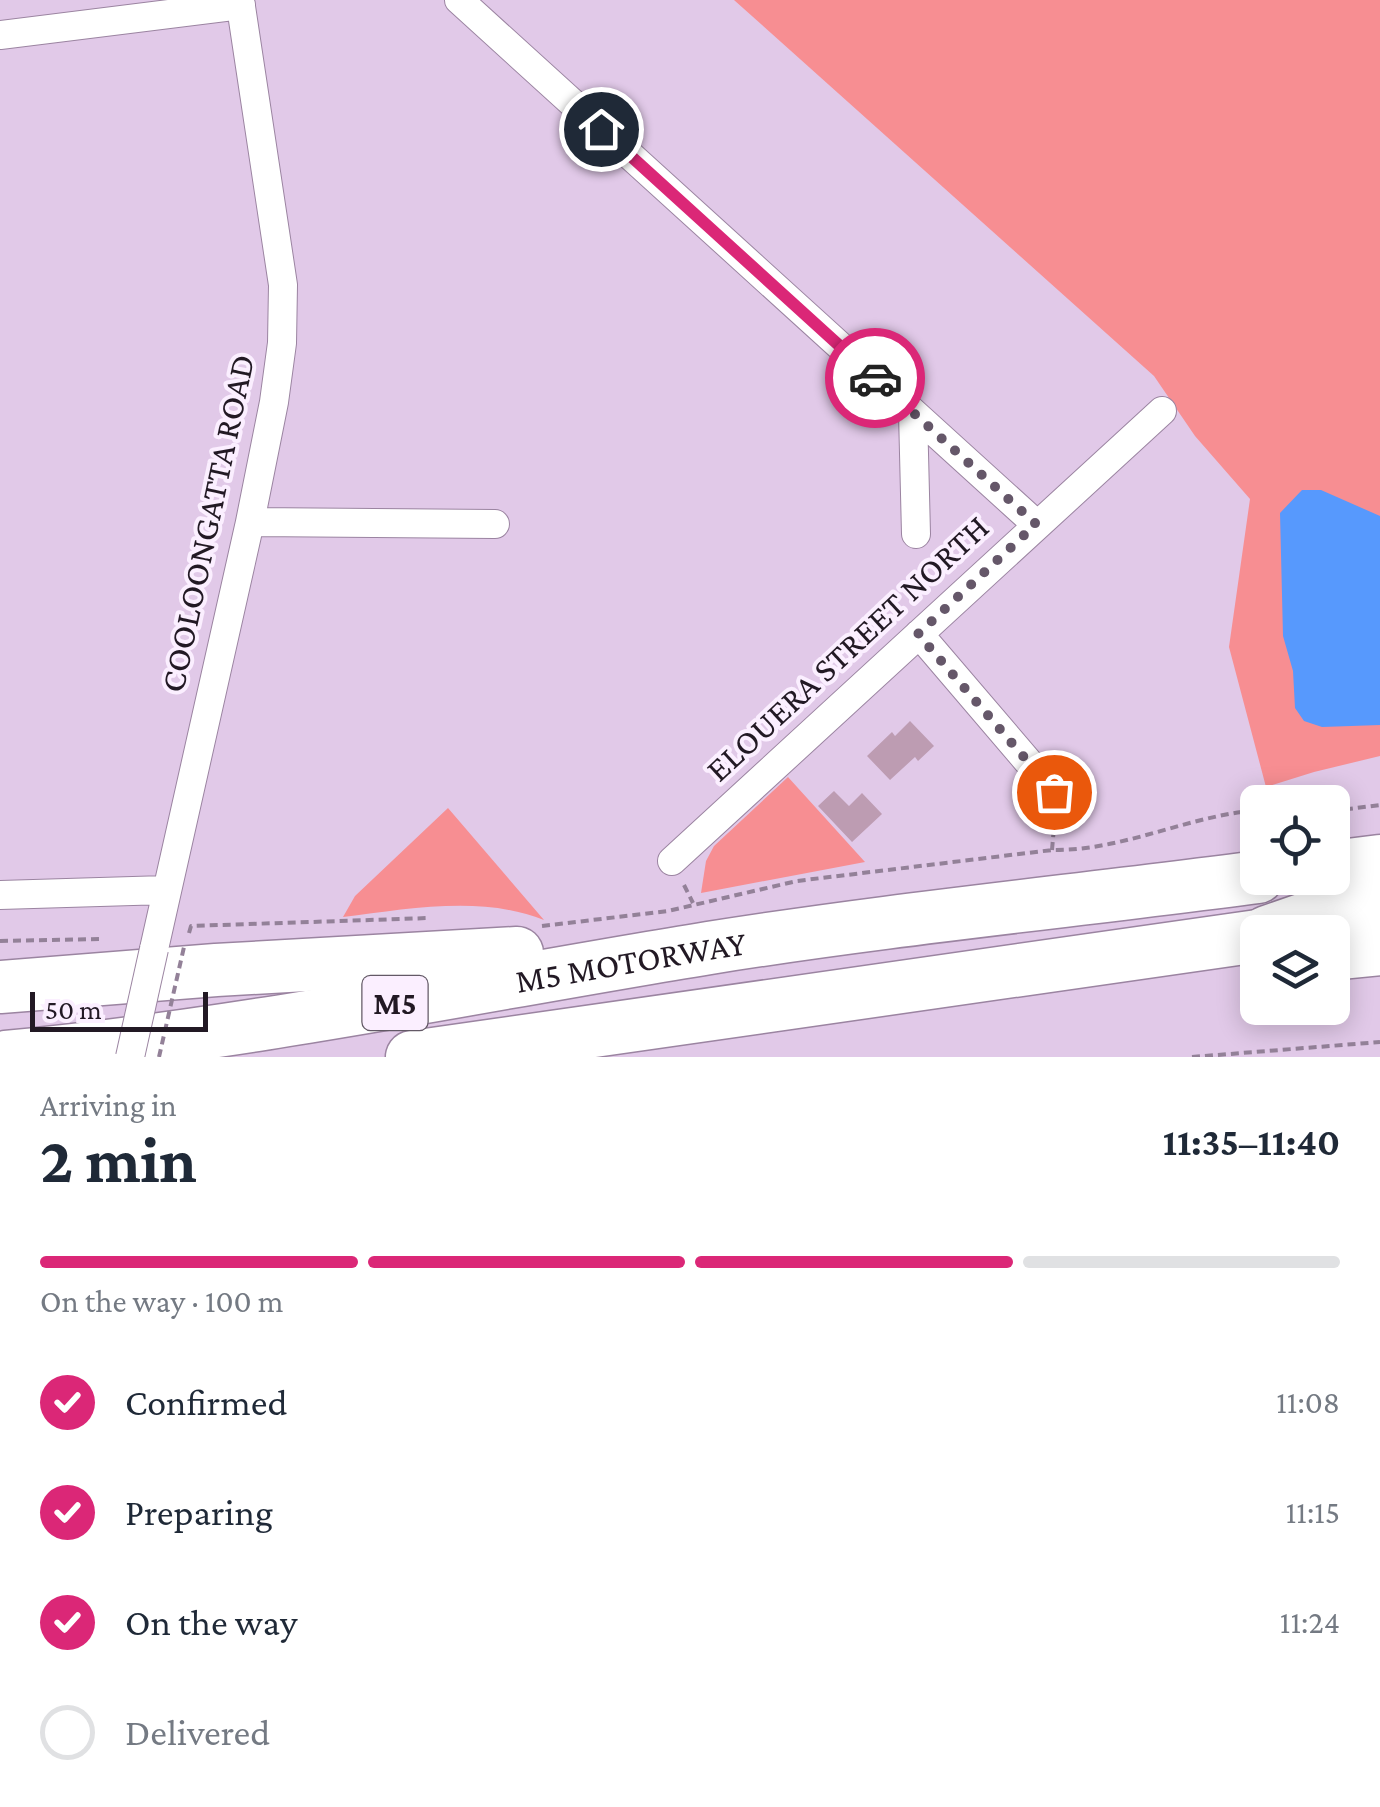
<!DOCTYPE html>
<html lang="en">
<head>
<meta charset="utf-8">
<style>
  :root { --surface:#fff; --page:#f2f2f3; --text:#1f2937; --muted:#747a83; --line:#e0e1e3; --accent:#db2777 }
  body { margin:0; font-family:"Crimson Pro",serif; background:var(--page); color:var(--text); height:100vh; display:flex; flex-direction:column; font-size:38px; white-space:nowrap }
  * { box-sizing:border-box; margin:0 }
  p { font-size:32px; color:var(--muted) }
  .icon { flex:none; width:55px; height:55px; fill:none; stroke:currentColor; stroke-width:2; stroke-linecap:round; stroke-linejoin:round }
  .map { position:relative; height:1057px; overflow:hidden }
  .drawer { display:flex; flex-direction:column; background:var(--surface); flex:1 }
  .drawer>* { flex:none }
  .tools { position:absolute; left:1240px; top:785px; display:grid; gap:20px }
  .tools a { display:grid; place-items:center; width:110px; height:110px; border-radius:15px; background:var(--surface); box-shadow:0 5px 25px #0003; font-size:50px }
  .scale { position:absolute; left:30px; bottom:25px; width:178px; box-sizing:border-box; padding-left:10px; border:5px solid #221924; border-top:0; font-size:28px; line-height:35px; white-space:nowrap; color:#221924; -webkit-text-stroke:8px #fbefff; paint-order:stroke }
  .pin { position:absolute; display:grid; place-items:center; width:85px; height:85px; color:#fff; margin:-42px; border:5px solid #fff; border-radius:50%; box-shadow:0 2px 10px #0007 }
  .courier { position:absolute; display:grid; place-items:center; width:100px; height:100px; margin:-50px; border:8px solid #db2777; border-radius:50%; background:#fff; color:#222; box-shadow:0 2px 12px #0007 }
  .head em { font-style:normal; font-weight:700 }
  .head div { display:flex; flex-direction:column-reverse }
  .head { display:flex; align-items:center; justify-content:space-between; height:170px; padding:0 40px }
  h1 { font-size:65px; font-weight:700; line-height:75px }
  .bar { display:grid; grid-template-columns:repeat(4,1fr); gap:15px 10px; align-content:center; height:120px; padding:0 40px }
  .bar i { height:12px; border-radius:8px; background:var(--line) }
  .bar .on { background:var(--accent) }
  .bar p { grid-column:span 4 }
  ol { padding:0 40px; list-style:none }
  li { display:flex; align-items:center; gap:30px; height:110px }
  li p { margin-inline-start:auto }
  li .icon { padding:10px; border-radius:50%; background:var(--accent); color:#fff; stroke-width:4 }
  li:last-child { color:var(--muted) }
  li i { width:55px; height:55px; border:5px solid var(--line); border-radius:50% }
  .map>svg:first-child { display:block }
  .green { fill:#f78e92 }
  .water { fill:#5799fd }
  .building { fill:#bd9cb2 }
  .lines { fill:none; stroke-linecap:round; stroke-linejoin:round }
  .minor-casing { stroke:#9b84a1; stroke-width:30 }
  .motorway-casing { stroke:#9b84a1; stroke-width:55 }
  .path { stroke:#938198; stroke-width:4; stroke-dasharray:8 5; stroke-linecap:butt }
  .minor { stroke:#fff; stroke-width:28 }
  .motorway { stroke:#fff; stroke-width:52 }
  .minor-bridge-casing { stroke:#9b84a1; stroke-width:30; stroke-linecap:butt }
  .path-bridge { stroke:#938198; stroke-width:4; stroke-dasharray:8 5; stroke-linecap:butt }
  .minor-bridge { stroke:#fff; stroke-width:28 }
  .done { stroke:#655769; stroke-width:10; stroke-dasharray:0 18 }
  .route { stroke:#db2777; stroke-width:12 }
  .labels { text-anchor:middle; stroke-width:8; stroke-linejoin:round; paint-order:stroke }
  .shield { fill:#fbefff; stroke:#635966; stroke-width:2.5 }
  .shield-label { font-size:32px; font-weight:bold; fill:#221924 }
  .street-label { font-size:35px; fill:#221924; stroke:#fbefff }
</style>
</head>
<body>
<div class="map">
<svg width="1380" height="1057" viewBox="0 0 1380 1057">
  <rect width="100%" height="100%" fill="#e1c9e8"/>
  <!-- green -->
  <path class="green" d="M734,0H1380V756L1314,772L1266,787L1229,647L1250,499L1195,436L1154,376Z
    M788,777L865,862L701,893L706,861L714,846Z
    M448,808L544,920C482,895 408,909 343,917L355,896Z"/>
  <!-- water -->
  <path class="water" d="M1302,490H1321L1380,516V725L1322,727L1304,721L1295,708L1293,671L1283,636L1280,513Z"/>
  <!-- building -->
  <path class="building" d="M910,721L934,746L918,761L915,757L890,780L867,756L892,732L895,736Z
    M834,791L849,806L862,793L882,814L852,842L818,806Z"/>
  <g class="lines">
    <!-- minor casing -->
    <g class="minor-casing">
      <path id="minor" d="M459,0L1036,524
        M0,35L241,5
        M913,413L916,534
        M250,522L495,524
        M919,634L1054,792
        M672,861L1162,411
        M0,895L166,890
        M154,949L250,522L274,402L282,343L283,285L240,0"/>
    </g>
    <!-- motorway casing -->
    <g class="motorway-casing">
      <g id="motorway">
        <path d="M1332,867L1380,861"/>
        <path d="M1267,932L1316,915L1380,907"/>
        <path d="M1332,954L1380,949"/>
        <path d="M0,987L216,970L517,953"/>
        <path id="s1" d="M6,1057C242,1035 475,986 709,948C891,919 1075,901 1258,877"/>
        <path d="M412,1057L1258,936"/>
      </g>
    </g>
    <!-- path -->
    <path class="path" d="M1332,811L1380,805
      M1052,850L1055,815
      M684,885L693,903
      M542,926L668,911L797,881L1052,850C1123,851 1187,816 1258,810
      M189,933L191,926L429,918
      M0,941L100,939
      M1192,1057L1380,1042"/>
    <!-- minor -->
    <use href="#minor" class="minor"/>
    <!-- motorway -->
    <use href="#motorway" class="motorway"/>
    <!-- minor-bridge casing -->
    <g class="minor-bridge-casing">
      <path id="minor-bridge" d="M130,1057L154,949"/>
    </g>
    <!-- path-bridge -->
    <path class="path-bridge" d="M159,1057L184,947"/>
    <!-- minor-bridge -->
    <use href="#minor-bridge" class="minor-bridge"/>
  </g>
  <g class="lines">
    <!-- done -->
    <path class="done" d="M875,378L1036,524L918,634L1054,792"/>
    <!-- route -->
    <path class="route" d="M601,129L875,378"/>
  </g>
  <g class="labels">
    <!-- shield labels -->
    <rect class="shield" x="362.5" y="976" width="65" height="54" rx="8"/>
    <g class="shield-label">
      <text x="395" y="1014">M5</text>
    </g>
    <!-- street labels -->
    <g class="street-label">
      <text transform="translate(207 523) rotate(-78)" y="12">COOLOONGATTA ROAD</text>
      <text transform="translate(847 648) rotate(-43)" y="12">ELOUERA STREET NORTH</text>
      <text dy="12" stroke="none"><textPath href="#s1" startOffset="632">M5 MOTORWAY</textPath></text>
    </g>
  </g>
</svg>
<div class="tools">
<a><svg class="icon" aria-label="locate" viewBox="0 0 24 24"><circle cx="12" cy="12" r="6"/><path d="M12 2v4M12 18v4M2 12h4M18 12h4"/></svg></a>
<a><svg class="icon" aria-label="layers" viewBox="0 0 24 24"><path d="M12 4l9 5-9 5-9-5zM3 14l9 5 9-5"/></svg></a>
</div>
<div class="scale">50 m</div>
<div class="pin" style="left:1054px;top:792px;background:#ea580c"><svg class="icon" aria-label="bag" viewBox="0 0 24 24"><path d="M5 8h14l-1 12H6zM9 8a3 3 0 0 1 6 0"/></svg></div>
<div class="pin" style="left:601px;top:129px;background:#1f2937"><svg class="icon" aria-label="home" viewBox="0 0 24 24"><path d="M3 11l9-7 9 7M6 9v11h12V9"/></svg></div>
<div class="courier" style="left:875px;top:378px"><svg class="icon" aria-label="car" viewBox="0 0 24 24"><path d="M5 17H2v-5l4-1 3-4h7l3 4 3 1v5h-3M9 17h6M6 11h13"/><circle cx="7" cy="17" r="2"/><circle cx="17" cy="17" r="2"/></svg></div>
</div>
<section class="drawer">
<div class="head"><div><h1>2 min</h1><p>Arriving in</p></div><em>11:35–11:40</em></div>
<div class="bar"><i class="on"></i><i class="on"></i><i class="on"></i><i></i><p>On the way · 100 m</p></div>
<ol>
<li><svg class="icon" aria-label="check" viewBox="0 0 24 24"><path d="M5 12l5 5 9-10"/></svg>Confirmed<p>11:08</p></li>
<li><svg class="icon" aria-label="check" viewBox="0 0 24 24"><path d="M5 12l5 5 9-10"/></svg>Preparing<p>11:15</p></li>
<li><svg class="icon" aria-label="check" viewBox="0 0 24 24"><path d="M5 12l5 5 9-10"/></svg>On the way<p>11:24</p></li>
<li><i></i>Delivered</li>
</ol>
</section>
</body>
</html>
